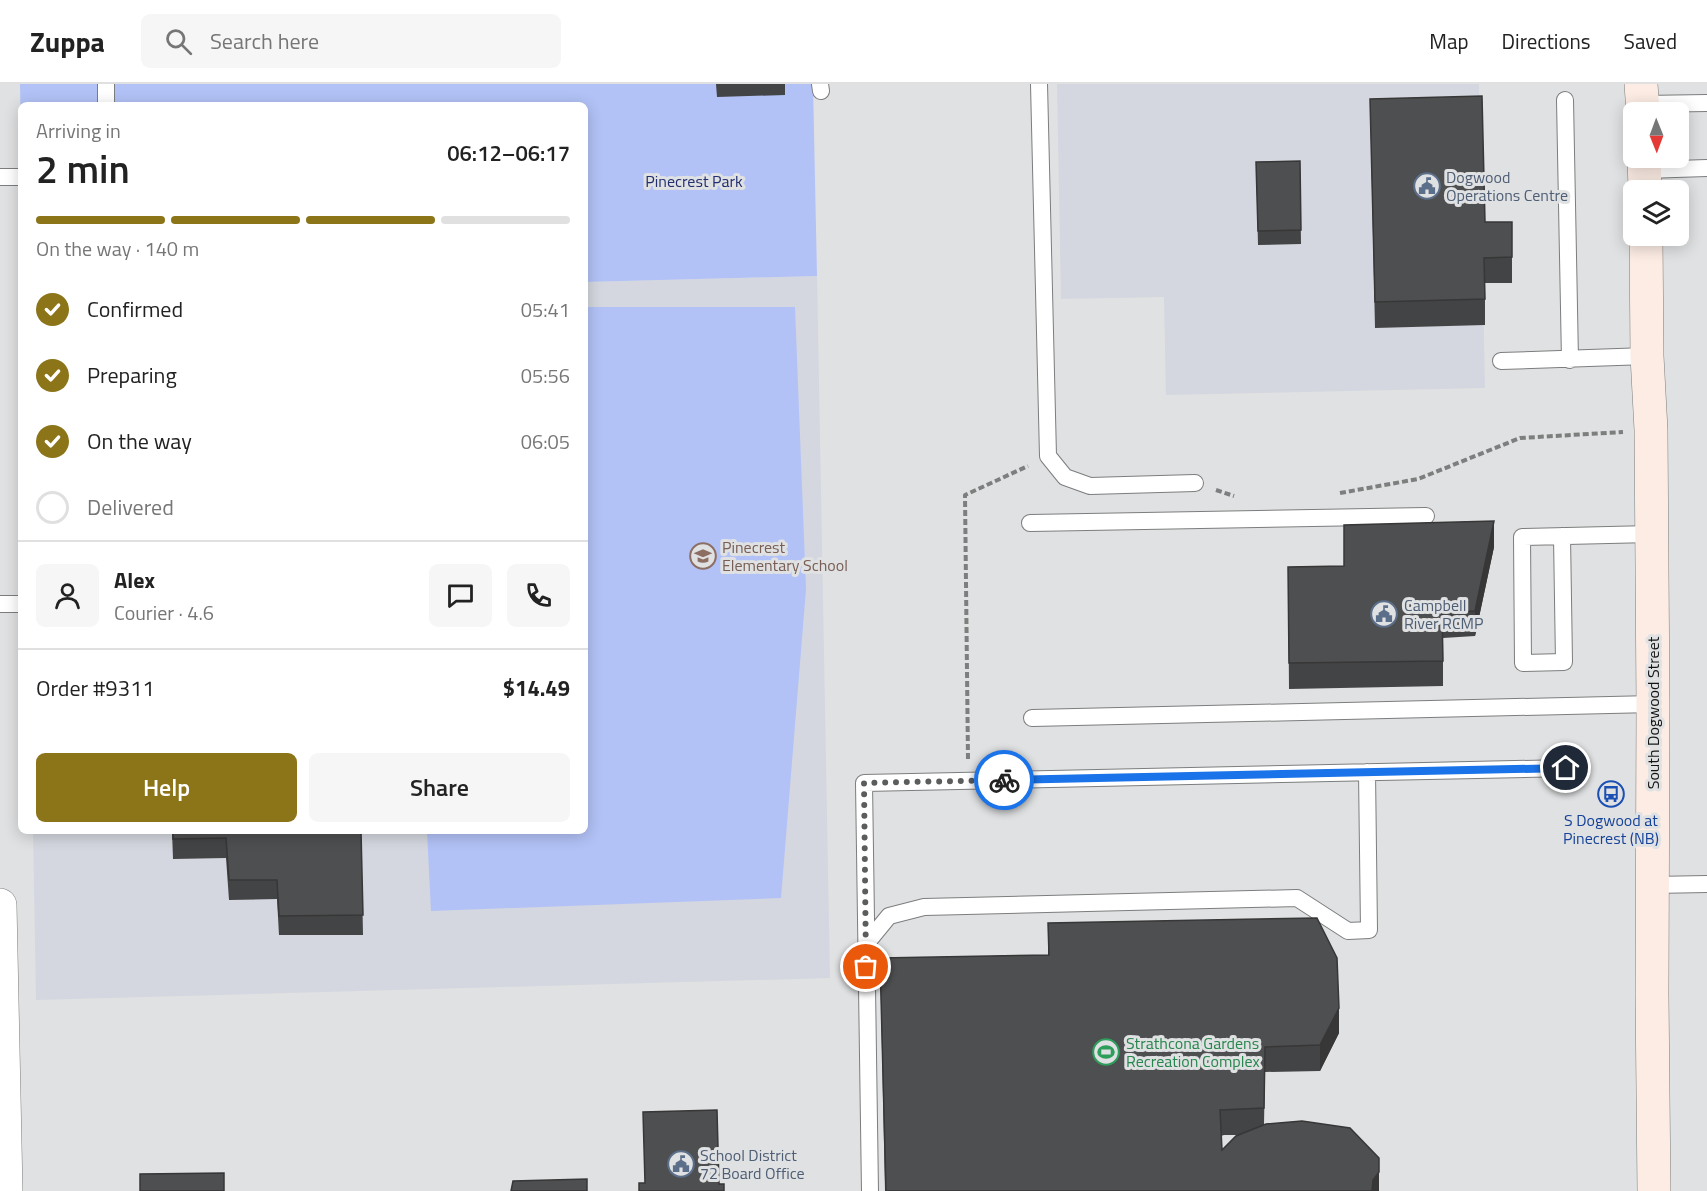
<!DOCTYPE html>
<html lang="en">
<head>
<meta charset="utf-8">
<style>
  :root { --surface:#fff; --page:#f6f6f6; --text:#222; --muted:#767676; --line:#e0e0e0; --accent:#8c7418 }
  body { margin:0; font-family:"Titillium Web",sans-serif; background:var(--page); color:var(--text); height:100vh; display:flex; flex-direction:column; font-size:22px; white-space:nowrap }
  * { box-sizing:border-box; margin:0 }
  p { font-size:20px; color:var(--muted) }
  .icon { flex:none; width:33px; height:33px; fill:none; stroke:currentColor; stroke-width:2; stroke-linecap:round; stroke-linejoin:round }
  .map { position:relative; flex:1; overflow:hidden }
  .panel { position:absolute; left:18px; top:18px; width:570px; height:732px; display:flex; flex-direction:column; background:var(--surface); border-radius:9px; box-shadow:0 3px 15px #0003 }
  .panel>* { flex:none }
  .needle { width:39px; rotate:179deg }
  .fabs { position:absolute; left:1623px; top:18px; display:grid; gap:12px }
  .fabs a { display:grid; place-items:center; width:66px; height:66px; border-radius:9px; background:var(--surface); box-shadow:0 3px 15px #0003; font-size:30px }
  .pin { position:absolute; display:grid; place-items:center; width:51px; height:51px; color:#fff; margin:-26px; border:3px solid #fff; border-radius:50%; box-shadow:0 2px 6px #0007 }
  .courier { position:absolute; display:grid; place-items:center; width:60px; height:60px; margin:-30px; border:4px solid #1a73e8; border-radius:50%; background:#fff; color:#222; box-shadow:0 2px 8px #0007 }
  .headline em { font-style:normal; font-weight:600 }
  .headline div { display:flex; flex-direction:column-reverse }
  .headline { display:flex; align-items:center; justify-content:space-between; height:102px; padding:0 18px }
  h1 { font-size:39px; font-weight:600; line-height:45px }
  .bar { display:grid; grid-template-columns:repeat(4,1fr); gap:9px 6px; align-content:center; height:72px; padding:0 18px }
  .bar i { height:8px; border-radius:4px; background:var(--line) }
  .bar .selected { background:var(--accent) }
  .bar p { grid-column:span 4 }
  .line { display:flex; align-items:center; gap:15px; padding:0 18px; border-top:2px solid var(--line) }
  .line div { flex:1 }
  .round { display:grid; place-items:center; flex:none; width:63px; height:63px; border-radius:9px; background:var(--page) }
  ol { padding:0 18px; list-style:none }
  li { display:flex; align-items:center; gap:18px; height:66px }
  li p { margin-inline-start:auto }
  li .icon { padding:6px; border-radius:50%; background:var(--accent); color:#fff; stroke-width:4 }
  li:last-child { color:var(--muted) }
  li i { width:33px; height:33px; border:3px solid var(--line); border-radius:50% }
  .button { display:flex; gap:12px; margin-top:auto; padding:12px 18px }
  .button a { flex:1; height:69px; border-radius:9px; background:var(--accent); color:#fff; font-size:24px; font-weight:600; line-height:69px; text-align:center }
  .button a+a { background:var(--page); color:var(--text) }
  header { display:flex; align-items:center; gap:36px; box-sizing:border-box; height:84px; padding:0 30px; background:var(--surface); border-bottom:2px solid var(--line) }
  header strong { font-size:28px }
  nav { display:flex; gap:33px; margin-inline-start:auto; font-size:21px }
  .search { width:420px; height:54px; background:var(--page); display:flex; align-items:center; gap:15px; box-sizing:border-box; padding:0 21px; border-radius:9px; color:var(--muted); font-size:22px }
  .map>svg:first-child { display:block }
  .built { fill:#d4d7df }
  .green { fill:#b2c2f6 }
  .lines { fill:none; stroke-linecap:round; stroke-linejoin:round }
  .lane-casing { stroke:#7c7d7e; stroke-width:18 }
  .street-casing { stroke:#7c7d7e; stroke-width:34 }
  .secondary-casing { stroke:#7c7d7e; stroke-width:34 }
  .path { stroke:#7d7e7e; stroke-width:4; stroke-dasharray:6 3; stroke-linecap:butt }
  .lane { stroke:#fff; stroke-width:16 }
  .street { stroke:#fff; stroke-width:33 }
  .secondary { stroke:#fcece4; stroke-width:33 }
  .wall { fill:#434445; fill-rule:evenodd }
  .shaded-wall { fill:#373738 }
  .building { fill:#4e4f50; stroke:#373738; stroke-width:1.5 }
  .done { stroke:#5b5c5c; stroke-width:6; stroke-dasharray:0 10.8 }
  .route { stroke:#1a73e8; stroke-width:8 }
  .labels { text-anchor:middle; stroke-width:6; stroke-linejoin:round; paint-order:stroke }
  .service-label { font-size:16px; fill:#4e5e75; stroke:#e0e1e2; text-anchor:start }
  .park-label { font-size:16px; fill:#212e70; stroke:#e0e1e2 }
  .education-label { font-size:16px; fill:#785e54; stroke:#e0e1e2; text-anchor:start }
  .street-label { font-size:16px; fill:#141414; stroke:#e0e1e2 }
  .transit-label { font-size:16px; fill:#164399; stroke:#e0e1e2 }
  .leisure-label { font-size:16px; fill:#27864d; stroke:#e0e1e2; text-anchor:start }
</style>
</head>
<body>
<header>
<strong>Zuppa</strong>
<div class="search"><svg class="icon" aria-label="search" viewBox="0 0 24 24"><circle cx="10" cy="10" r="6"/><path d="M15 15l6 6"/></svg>Search here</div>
<nav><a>Map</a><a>Directions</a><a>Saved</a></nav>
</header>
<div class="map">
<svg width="1707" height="1107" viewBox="0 0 1707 1107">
  <rect width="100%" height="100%" fill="#e0e1e2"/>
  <!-- built -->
  <path class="built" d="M1057,0H1479L1485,304L1166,311L1164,213L1061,215Z
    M817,192L830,894L36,916L33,747H585V198Z"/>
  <!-- green -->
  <path class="green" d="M20,0H813L817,192L585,198V21H21V57Z
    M585,223H795L806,505L781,814L431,827L427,747H585Z"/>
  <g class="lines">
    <!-- lane casing -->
    <g class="lane-casing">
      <path id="lane" d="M106,0V21
        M820,0L821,7
        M1039,0L1048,372L1065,393L1090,402L1195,399
        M1565,16L1570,276
        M1643,20L1707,19
        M1645,86L1707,84
        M0,93H21
        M1501,277L1647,272
        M1030,439L1426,432
        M1562,452L1564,578L1523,579L1522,453L1651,450
        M0,520H21
        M1032,634L1653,620
        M1653,801L1707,800
        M866,860L889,832L924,823L1297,814L1348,847L1369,846L1367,688
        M870,1107L864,699L1567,684"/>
    </g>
    <!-- street casing -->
    <g class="street-casing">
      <path id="street" d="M0,821L6,1107"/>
    </g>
    <!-- secondary casing -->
    <g class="secondary-casing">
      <path id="secondary" d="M1641,0L1643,28
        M1644,74L1645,106
        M1646,152L1647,272L1651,346L1653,620L1652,910L1654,1107"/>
    </g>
    <!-- path -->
    <path class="path" d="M1216,406L1234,412
      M1340,409L1418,395L1520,354L1623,348
      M968,675L965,411L1028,382"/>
    <!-- lane -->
    <use href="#lane" class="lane"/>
    <!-- street -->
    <use href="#street" class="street"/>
    <!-- secondary -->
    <use href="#secondary" class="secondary"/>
  </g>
  <!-- wall -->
  <path class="wall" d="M716,0H785V11L717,13Z
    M1370,15L1485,138H1512V199H1485V241L1375,244Z
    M1300,77L1301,160L1258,161L1256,78Z
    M1494,463L1475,552L1443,554V602L1289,605L1288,483L1344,482Z
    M172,747H361L363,851H279L277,815L229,816L226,774L173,775Z
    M1048,839L1339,949L1320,987L1265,988L1264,1040L1379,1107H885L880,874L1048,871ZM1224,1051H1239L1222,1066L1221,1052Z"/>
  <!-- shaded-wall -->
  <path class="shaded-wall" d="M1494,437V463L1475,552V527Z
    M1339,924V949L1320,987V961Z
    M1379,1088V1107H1372L1373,1096Z"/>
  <!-- building -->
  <path class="building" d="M1482,12L1485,138H1512V173L1484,174L1485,215L1375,218L1370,15Z
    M1300,77L1301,146L1258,147L1256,78Z
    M1494,437L1475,527L1442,528L1443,577L1289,579L1288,483L1344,482V441Z
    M173,747H361L363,831L279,832L277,796H229L226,754L173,755Z
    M1317,834L1337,874L1339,924L1320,961L1265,963L1264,1024L1220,1026L1222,1066L1236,1052L1266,1040L1302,1037L1350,1044L1379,1074V1088L1373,1096L1372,1107H886L880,874L1049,871L1048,839Z
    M717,1026L719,1100H724V1107H639V1099H645L643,1028Z
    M224,1089V1107H140V1090Z
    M587,1095V1107H511L513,1097Z"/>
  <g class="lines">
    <!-- done -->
    <path class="done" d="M866,883L864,699L1004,696"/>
    <!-- route -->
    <path class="route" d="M1004,696L1566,684"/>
  </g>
  <!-- icons -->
  <defs>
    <g id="civic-ring" transform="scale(1.35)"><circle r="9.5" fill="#e0e1e2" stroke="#5c6f8a" stroke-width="1.5"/><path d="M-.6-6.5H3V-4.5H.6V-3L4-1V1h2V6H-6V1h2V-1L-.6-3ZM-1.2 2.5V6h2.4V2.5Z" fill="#5c6f8a"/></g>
    <g id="school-ring" transform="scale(1.35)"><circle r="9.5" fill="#e0e1e2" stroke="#8d6e63" stroke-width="1.5"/><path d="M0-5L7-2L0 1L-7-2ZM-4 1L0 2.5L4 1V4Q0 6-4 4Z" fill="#8d6e63"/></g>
    <g id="bus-ring" transform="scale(1.35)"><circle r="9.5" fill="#e0e1e2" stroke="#1a4fb4" stroke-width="1.5"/><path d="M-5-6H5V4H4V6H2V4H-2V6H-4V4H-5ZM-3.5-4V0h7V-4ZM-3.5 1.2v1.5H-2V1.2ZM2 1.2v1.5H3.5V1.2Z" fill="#1a4fb4"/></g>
    <g id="stadium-ring" transform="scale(1.35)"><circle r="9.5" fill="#e0e1e2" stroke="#2e9e5b" stroke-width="1.5"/><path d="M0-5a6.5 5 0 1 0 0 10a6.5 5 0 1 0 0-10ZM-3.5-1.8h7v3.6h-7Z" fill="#2e9e5b"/></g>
  </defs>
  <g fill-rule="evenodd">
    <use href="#civic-ring" x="1427" y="102"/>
    <use href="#school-ring" x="703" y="472"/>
    <use href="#civic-ring" x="1384" y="530"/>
    <use href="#bus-ring" x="1611" y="710"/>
    <use href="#stadium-ring" x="1106" y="968"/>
    <use href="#civic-ring" x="681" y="1080"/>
  </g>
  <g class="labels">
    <!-- service labels -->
    <g class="service-label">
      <text x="1446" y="99">Dogwood<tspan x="1446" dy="18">Operations Centre</tspan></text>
      <text x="1404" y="527">Campbell<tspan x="1404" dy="18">River RCMP</tspan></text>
      <text x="700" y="1077">School District<tspan x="700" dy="18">72 Board Office</tspan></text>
    </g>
    <!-- park labels -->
    <g class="park-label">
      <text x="694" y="103">Pinecrest Park</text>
    </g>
    <!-- education labels -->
    <g class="education-label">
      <text x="722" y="469">Pinecrest<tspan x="722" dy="18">Elementary School</tspan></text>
    </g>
    <!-- street labels -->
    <g class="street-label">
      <text transform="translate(1653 629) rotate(-90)" y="6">South Dogwood Street</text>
    </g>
    <!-- transit labels -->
    <g class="transit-label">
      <text x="1611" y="742">S Dogwood at<tspan x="1611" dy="18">Pinecrest (NB)</tspan></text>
    </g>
    <!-- leisure labels -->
    <g class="leisure-label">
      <text x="1126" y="965">Strathcona Gardens<tspan x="1126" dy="18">Recreation Complex</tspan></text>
    </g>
  </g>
</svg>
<div class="fabs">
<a><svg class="needle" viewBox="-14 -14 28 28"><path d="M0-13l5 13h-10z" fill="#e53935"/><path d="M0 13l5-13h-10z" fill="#767676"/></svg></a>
<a><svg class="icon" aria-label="layers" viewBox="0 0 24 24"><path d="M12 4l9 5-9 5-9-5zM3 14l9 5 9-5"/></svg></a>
</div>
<div class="pin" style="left:866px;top:883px;background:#ea580c"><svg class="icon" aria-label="bag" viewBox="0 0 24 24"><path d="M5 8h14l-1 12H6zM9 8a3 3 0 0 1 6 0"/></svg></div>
<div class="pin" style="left:1566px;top:684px;background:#1f2937"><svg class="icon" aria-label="home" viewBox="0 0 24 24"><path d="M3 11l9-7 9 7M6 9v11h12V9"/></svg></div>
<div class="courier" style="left:1004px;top:696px"><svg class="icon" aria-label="bike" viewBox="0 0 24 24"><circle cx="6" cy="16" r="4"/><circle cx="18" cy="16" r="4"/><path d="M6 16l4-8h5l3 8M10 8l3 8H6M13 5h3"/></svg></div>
<section class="panel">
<div class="headline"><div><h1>2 min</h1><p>Arriving in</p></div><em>06:12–06:17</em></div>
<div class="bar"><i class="selected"></i><i class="selected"></i><i class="selected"></i><i></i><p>On the way · 140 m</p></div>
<ol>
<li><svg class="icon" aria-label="check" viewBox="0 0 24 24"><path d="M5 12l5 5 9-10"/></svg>Confirmed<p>05:41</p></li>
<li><svg class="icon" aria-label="check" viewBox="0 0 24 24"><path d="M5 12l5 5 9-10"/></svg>Preparing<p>05:56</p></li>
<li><svg class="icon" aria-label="check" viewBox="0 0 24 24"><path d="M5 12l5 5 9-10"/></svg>On the way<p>06:05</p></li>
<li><i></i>Delivered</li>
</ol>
<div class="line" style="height:108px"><a class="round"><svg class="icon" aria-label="person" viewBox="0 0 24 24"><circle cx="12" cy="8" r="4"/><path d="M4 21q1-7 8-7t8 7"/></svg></a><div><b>Alex</b><p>Courier · 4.6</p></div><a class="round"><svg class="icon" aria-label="chat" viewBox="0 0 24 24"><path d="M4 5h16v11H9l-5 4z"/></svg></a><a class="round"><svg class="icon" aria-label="phone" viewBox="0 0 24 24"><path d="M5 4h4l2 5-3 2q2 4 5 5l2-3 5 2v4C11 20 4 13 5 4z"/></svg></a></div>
<div class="line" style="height:78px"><div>Order #9311</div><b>$14.49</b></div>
<div class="button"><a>Help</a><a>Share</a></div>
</section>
</div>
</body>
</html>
